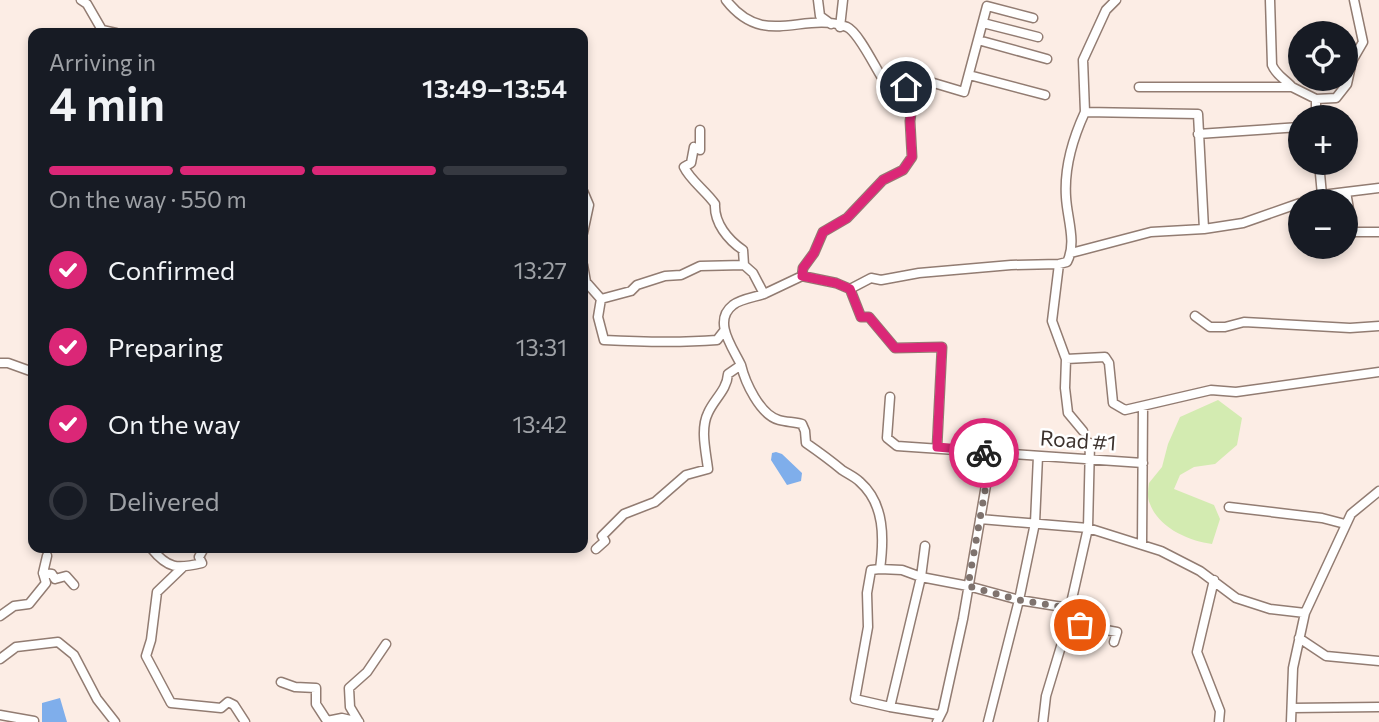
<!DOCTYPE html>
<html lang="en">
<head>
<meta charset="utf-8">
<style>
  :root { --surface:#171b24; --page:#20242c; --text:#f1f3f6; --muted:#9ea1a6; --line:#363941; --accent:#db2777 }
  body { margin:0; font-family:Commissioner,sans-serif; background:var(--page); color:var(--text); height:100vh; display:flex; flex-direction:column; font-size:26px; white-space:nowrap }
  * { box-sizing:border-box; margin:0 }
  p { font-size:23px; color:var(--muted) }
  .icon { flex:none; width:38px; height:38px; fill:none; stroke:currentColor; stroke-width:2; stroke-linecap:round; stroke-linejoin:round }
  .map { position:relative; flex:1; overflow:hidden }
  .side { position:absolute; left:28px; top:28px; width:560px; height:525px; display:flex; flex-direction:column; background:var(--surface); border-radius:14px; box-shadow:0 4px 10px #0003 }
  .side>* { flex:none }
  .tools { position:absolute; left:1288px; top:21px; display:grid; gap:14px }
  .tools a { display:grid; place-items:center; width:70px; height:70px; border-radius:50%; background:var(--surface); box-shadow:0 4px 10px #0003; font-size:35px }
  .pin { position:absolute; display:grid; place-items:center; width:60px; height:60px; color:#fff; margin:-30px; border:4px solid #fff; border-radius:50%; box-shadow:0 2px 7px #0007 }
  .courier { position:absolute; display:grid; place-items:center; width:70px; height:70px; margin:-35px; border:5px solid #db2777; border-radius:50%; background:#fff; color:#222; box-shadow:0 2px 9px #0007 }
  .summary em { font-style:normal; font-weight:600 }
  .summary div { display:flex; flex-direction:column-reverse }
  .summary { display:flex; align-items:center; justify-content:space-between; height:119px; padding:0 21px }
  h1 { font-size:46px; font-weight:600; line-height:52px }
  .bar { display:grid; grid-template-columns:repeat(4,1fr); gap:10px 7px; align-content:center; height:84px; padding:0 21px }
  .bar i { height:9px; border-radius:5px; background:var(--line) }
  .bar .selected { background:var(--accent) }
  .bar p { grid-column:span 4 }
  ol { padding:0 21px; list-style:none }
  li { display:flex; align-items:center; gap:21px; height:77px }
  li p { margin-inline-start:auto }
  li .icon { padding:7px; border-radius:50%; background:var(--accent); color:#fff; stroke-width:4 }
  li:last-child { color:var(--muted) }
  li i { width:38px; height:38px; border:4px solid var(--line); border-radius:50% }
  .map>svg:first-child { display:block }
  .green { fill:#d3ebb1 }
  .water { fill:#7faeeb }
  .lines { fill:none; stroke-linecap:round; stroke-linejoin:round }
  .minor-casing { stroke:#927c72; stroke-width:11 }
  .minor { stroke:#fff; stroke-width:8 }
  .done { stroke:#7f736e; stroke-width:7; stroke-dasharray:0 12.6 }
  .route { stroke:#db2777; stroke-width:9 }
  .labels { text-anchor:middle; stroke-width:5; stroke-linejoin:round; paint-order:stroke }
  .street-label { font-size:21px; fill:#3c322e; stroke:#fff }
</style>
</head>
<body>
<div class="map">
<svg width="1379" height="722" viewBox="0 0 1379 722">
  <rect width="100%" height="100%" fill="#fcede5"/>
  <!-- green -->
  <path class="green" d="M1218,400L1242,418L1237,445L1215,464L1194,467L1180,475L1174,489L1214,505L1220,519L1212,544C1189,541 1159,528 1150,504C1147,498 1148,490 1149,483L1162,467L1168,444L1180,417Z"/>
  <!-- water -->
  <path class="water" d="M776,452L782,454L802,473L801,481L787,485L771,460L772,453Z
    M60,698L67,722H42V703Z"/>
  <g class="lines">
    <!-- minor casing -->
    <g class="minor-casing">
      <path id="minor" d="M81,0L87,4L102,30L116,33
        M726,0C765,50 803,10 847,27C858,32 874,65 881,76L889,78L900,73L964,92L987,6L1033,18
        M818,0L820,16L831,24
        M1270,0L1272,65C1276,75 1285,79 1292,87
        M983,23L1038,37
        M840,27L843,0
        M978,40L1047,59
        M969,75L1045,95
        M1139,87H1292L1316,99
        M1085,112L1083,60L1106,10L1116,0
        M1316,117V99L1336,98L1347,84L1352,61L1363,42L1354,0
        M700,130V150L694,147L691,163L684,167C690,180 706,191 715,204C714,223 728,240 743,250L744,265L753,273L764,294L802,276L836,283L850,289L871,278L881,280L919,273L1011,265L1059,264L1067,262C1077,243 1067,218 1066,197C1064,167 1073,138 1085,112L1198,114L1204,229L1151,232L1071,253
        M1198,134L1300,127
        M1319,163L1322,195L1346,192L1353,232H1379
        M583,191L589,205L583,233
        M1346,192L1379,188
        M1304,201L1322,195
        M1204,229L1243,223L1300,203
        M1059,264L1052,321L1066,359L1065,388L1068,413L1083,431
        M583,265L586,282L601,299L598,317L604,340C642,342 679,343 717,340L724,331
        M802,276L803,268L814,253L823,232L847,218L883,180L903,170L912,157L910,121L913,100L900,73
        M850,289L861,317H869L895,348L942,347L937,447
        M601,299L631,291L637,285L665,276L681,275L700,266L744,265
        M1195,316L1210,327H1225L1244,322L1350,328L1379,326
        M1066,359L1105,357L1109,363L1113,403L1125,410L1211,390L1236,392L1379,372
        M0,363H8L33,372
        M741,365C745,382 760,415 779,420C786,422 794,422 802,424L805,431L806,443C819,452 830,460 842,470C848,474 855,477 860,482C885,504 884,539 880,569L902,570L921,577L968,586L1019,600L1069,608
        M890,397L887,438L897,446L1143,463
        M1229,507L1322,518L1345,524
        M980,519L1088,528L1161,551L1200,571L1236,598L1270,609L1305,613
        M1142,545L1143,406
        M925,546L921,577L890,707L939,715
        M151,548C168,569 177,569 202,563L199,557L204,548
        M596,549L605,541L602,536L624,514L655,502L686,475L708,469C706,452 700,429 708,413C714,399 727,390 728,374L741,365C733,348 712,321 733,305C740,299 755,297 764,294
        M47,556L43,573L52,574L55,579L66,576L74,585
        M183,567L157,592L151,640L146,656L171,703L221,708L228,702L234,705L245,722
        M880,569L871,570L867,593L868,627L855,699L890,707
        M1214,580L1197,652L1220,711L1219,722
        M0,616L14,606L29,604L46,583L43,573
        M1067,623L1117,632L1114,642
        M1299,638L1326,656L1379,661
        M0,659L16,647L58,642L74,655L97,699L115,722
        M281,682L295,687L316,688V704L327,721L342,718L359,722
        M1292,708L1379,707
        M0,715L34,721
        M359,722L350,707L349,688L367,672L386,644
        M937,722L943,710L963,619L986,485L984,451
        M988,722L1019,600L1035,523L1038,456
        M1043,722L1046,696L1062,643L1088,528L1090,443
        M1291,722L1293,668L1305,613L1351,514L1379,491"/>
    </g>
    <!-- minor -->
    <use href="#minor" class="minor"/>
  </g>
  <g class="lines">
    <!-- done -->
    <path class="done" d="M984,453L986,485L968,586L1019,600L1069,608L1066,623L1080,625"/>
    <!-- route -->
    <path class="route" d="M906,87L913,100L910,121L912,157L903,170L883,180L847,218L823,232L814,253L803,268L802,276L836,283L850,289L861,317H869L895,348L942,347L937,447L984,451V453"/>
  </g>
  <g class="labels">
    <!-- street labels -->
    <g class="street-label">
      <text transform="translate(1078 441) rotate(4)" y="7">Road #1</text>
    </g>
  </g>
</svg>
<div class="tools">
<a><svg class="icon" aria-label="locate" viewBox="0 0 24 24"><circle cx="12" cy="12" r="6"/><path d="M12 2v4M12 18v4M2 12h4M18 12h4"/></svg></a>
<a>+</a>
<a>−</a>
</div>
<div class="pin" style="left:1080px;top:625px;background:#ea580c"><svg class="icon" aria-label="bag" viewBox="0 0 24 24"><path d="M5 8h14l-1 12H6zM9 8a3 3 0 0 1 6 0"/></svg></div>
<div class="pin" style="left:906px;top:87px;background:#1f2937"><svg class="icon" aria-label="home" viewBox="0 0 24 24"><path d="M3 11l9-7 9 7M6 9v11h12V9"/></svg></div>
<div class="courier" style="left:984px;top:453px"><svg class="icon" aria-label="bike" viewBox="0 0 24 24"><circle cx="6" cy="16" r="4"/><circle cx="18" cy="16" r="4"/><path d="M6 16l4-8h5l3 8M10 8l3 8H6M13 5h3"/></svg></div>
<section class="side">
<div class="summary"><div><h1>4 min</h1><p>Arriving in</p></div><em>13:49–13:54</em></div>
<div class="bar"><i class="selected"></i><i class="selected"></i><i class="selected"></i><i></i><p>On the way · 550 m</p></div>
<ol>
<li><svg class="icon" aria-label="check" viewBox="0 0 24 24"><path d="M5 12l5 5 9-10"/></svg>Confirmed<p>13:27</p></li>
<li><svg class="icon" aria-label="check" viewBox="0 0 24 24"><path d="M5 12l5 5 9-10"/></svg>Preparing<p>13:31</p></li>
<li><svg class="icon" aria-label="check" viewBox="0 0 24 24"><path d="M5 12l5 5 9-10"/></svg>On the way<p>13:42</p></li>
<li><i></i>Delivered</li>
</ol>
</section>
</div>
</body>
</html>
